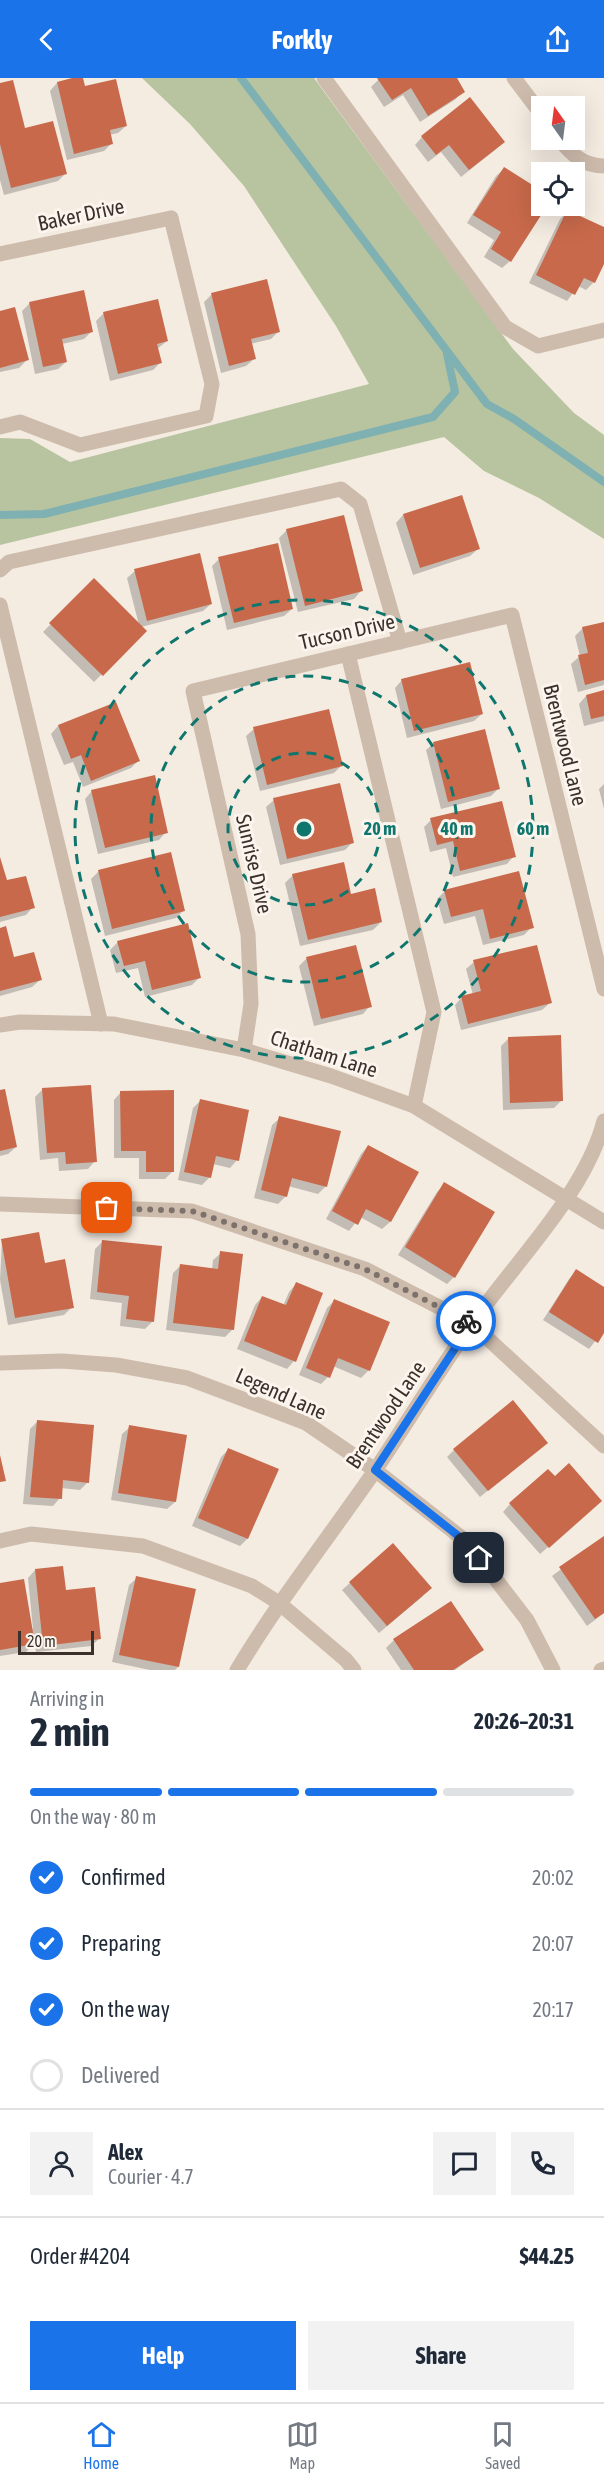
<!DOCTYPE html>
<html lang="en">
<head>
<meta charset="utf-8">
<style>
  :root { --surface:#fff; --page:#f2f2f3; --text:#1f2937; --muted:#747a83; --line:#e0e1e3; --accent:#1a73e8 }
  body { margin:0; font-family:"Asap Condensed",sans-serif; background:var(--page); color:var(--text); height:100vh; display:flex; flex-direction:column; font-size:22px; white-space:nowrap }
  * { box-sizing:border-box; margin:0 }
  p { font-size:20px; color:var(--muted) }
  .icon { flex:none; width:33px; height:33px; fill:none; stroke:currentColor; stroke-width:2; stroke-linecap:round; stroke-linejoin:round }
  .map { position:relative; height:1592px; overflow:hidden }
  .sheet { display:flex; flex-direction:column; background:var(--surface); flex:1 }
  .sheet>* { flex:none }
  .needle { width:39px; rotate:346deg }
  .controls { position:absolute; left:531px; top:18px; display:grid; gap:12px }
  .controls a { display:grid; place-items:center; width:54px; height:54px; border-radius:0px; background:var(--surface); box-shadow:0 6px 24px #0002; font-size:30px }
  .scale { position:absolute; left:18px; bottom:15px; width:76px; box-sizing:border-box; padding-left:6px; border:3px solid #3b302b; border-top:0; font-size:16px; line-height:21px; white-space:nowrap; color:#3b302b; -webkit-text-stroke:4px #fbf5ee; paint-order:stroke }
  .pin { position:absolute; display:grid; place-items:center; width:51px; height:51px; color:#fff; margin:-26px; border-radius:12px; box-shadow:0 3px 9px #0006 }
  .courier { position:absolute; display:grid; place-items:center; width:60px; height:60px; margin:-30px; border:4px solid #1a73e8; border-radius:50%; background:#fff; color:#222; box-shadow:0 2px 8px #0007 }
  .head em { font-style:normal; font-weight:700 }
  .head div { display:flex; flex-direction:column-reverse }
  .head { display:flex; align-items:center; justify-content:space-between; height:102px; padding:0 30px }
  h1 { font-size:39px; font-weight:700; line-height:45px }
  .bar { display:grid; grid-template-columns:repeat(4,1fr); gap:9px 6px; align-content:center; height:72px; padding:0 30px }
  .bar i { height:8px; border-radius:4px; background:var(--line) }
  .bar .selected { background:var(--accent) }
  .bar p { grid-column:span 4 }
  .line { display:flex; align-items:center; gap:15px; padding:0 30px; border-top:2px solid var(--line) }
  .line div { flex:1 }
  .round { display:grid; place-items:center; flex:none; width:63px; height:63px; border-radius:0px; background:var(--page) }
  ol { padding:0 30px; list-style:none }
  li { display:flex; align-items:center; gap:18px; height:66px }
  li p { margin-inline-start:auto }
  li .icon { padding:6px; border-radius:50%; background:var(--accent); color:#fff; stroke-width:4 }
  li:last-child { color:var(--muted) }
  li i { width:33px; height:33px; border:3px solid var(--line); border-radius:50% }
  .action { display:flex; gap:12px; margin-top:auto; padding:12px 30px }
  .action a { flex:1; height:69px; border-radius:0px; background:var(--accent); color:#fff; font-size:24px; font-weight:700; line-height:69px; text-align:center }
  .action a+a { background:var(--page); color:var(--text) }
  header { display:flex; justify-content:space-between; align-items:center; height:78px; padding:0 30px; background:var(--accent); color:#fff; font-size:27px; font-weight:700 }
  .menu { display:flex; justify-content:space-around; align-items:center; height:84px; border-top:2px solid var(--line); background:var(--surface); font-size:16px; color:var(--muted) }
  .menu a { display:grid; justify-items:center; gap:3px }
  .menu .selected { color:var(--accent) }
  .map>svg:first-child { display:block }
  .green { fill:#b8c4a0 }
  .shadow { fill:#0003 }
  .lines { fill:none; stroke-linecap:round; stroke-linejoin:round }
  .stream { stroke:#7fb0b2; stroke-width:8 }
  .building { fill:#c8694b }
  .lane { stroke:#cdbbac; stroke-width:15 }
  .street { stroke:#cdbbac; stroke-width:15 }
  .done { stroke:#7c716b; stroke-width:6; stroke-dasharray:0 10.8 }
  .route { stroke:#1a73e8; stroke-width:8 }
  .ring { fill:none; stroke:#0f766e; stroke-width:3; stroke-dasharray:10 8 }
  .labels { text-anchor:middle; stroke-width:6; stroke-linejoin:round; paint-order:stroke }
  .street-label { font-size:21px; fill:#3b302b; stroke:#fbf5ee }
  .centre { fill:#0f766e; stroke:#fbf5ee; stroke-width:3 }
  .ring-label { font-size:18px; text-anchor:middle; font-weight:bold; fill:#0f766e; stroke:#fbf5ee; stroke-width:6; stroke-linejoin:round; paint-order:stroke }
</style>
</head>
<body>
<header><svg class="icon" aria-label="back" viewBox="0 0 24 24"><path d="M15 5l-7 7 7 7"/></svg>Forkly<svg class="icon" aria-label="share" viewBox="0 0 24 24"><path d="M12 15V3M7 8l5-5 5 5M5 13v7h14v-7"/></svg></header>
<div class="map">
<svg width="604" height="1592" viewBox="0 0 604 1592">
  <rect width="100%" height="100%" fill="#f4ebe1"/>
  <!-- green -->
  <path class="green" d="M142,0H314L513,271L574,335L604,357V461L539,420L484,393L444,359L0,467V360L30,361L70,384L369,306L336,248L244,108L190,46Z"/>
  <!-- shadow -->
  <path class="shadow" d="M82,0L84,10L126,48L118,55L109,57L111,66L104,73L67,82L50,13L57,5Z
    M380,0H455L463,13L456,21L420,44L403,17L384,29L371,9Z
    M0,7L24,52L65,96L58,103L4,117L0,102Z
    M422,59L496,71L461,99L441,74L428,84L415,67Z
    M504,91L542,128H545L510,183L502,190L484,179L494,162L467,145L496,98Z
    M568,133L604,151V183L594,204L586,212L578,208L567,223L529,205L560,141Z
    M266,203L279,253L271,261L250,266L254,281L246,288L221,295L204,224L211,217Z
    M83,214L91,254L84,261L62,266L66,284L58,291L35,296L22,233L29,226Z
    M0,235L27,282L19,290L0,294Z
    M104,235L167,263L157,271L160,285L153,292L110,303L96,243Z
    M461,419L478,471L470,478L413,497L396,445L403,437Z
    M287,452L361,513L354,521L298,534L279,460Z
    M219,481L292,531L284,538L227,552L212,488Z
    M135,493L211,526L203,533L141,549L145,553L94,604L43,554L94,502L139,547L127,500Z
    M604,545V607L578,614L571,586L580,578L575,558L583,550Z
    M402,602L482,636L474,643L407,660L395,610Z
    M604,614V643L584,648L579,626L586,618Z
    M116,626L139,682L131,690L83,709L73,684L64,687L51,656L58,648Z
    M254,651L342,687L334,695L260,713L246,658Z
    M434,665L498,711L491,718L441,731L426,672Z
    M604,706V731L599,711Z
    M92,713L166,754L159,762L98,776L85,721Z
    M274,722L353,764L345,772L280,787L266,729Z
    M431,742L514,778L507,786L453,799L446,770L430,774L424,749Z
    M0,781L6,804L33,829L26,837L0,844Z
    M99,793L184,832L176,840L105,858L91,801Z
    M293,797L350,817L381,844L373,852L300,868L285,805Z
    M445,813L532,849L524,857L483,867L475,838L444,846L437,821Z
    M0,852L13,881L40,902L32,909L0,918Z
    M118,864L200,899L192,907L145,919L138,890L116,895L110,872Z
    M355,868L370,928L363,936L314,948L299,888L306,881Z
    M474,884L550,925L542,932L461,952L455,927L462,919L473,917L466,891Z
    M509,960L562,1022L554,1030L503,1032L501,968Z
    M43,1011L95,1083L88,1091L59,1093L58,1080L40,1082L35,1019Z
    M0,1014L16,1069L8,1076L0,1078Z
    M121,1014L173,1093L165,1101H139V1080H114V1022Z
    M200,1023L237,1082L230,1090L213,1086L210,1099L202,1107L178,1102L193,1030Z
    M280,1040L326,1108L318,1116L288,1108L286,1118L278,1126L254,1120L272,1047Z
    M368,1068L417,1094L390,1144L382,1151L360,1139L349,1153L326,1141L361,1076Z
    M445,1106L454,1199L447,1206L398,1177L437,1114Z
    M2,1162L44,1186L72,1229L64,1237L8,1247L0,1202Z
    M103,1163L153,1243L145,1251L120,1248L122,1225L90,1221L95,1171Z
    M221,1175L233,1251L225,1259L166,1252L173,1195L180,1188L212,1192L213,1182Z
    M576,1193L604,1211V1252L589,1271L543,1242L569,1201Z
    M296,1206L321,1216L294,1283L287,1291L237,1271L255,1227L262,1219L283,1228L289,1214Z
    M334,1223L369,1292L361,1300L333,1288L328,1299L321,1306L299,1297L327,1230Z
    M38,1343L88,1404L80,1412L61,1410L60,1420L53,1428L23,1426L30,1351Z
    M130,1349L175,1424L167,1431L111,1422L122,1356Z
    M229,1371L247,1461L240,1468L192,1448L221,1379Z
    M454,1372H538L480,1419L447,1379Z
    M510,1426L593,1430L540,1476L503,1434Z
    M603,1460L604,1535L587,1548L552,1498Z
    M393,1467L423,1518L379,1555L342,1512Z
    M35,1492L64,1513L99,1561L91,1568L36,1574L35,1565L26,1574L0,1578V1507L31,1551H33L28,1500Z
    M137,1500L178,1589L175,1592H150L112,1584L129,1507Z
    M451,1525L482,1572L455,1592H401L386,1570L394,1562Z"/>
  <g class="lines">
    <!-- stream -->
    <path class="stream" d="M241,0L487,326L514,341L604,404
      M0,437L44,436L433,339L455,314L447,276"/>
  </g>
  <!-- building -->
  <path class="building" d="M72,0H83L85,8L116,1L127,48L110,52L113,66L74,76L57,4Z
    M377,0H457L465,14L428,38L411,10L392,22Z
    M13,2L25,50L53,43L67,96L11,110L0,66V5Z
    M470,19L505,64L469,92L449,67L436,77L421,58Z
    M504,89L542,113V128H547L511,184L491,171L501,154L473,137Z
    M567,132L604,149V186L595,205L584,200L575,217L536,197Z
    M267,201L280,254L251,261L256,281L229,288L211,215Z
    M84,212L93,254L62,261L67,284L43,289L29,224Z
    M158,221L168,263L157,266L162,285L118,296L103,234Z
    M15,229L29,282L0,290V233Z
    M462,417L480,471L420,490L403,436Z
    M344,437L363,513L305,528L286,451Z
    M278,465L293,531L234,545L218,479Z
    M200,475L212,526L147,543L134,491Z
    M94,500L147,553L103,598L49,545Z
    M604,544V602L585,607L578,577L588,575L582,549Z
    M470,584L483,636L414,653L401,601Z
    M604,612V638L591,641L586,617Z
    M116,624L140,683L91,703L81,677L71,681L58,647Z
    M329,631L343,688L267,707L253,649Z
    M485,651L500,711L448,724L433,664Z
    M155,697L168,755L105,770L91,712Z
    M340,705L354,765L287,781L273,720Z
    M502,723L516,779L460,793L453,763L437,767L430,740Z
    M171,774L185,833L112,851L98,792Z
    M0,779L7,802L26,798L35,830L0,839Z
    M344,784L351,816L375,810L382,844L308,862L292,796Z
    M519,793L534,850L490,861L483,831L451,839L444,812Z
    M188,845L201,900L152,912L145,883L124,888L117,863Z
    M6,848L14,879L34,874L42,902L0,913V850Z
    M356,867L372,929L321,941L306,879Z
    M537,867L552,925L468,946L461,918L481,913L473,882Z
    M561,957L563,1023L510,1025L508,959Z
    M91,1007L97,1084L66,1086L65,1074L47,1075L42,1010Z
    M5,1011L17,1069L0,1073V1012Z
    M174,1012V1094H146V1073H121L120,1013Z
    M200,1021L249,1032L239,1083L216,1078L211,1100L184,1094Z
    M279,1038L341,1053L327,1109L292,1100L287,1119L261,1112Z
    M368,1067L419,1094L391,1144L366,1131L358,1147L332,1133Z
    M444,1104L495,1134L455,1200L405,1169Z
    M39,1154L45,1185L65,1181L74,1230L15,1240L1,1161Z
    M102,1162L162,1168L154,1244L126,1241L129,1218L97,1214Z
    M220,1173L243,1176L234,1252L173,1245L180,1186L218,1191Z
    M576,1191L604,1209V1255L598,1265L549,1234Z
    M296,1204L323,1215L296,1284L244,1263L262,1218L286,1227Z
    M334,1221L390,1244L370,1293L338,1280L330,1300L306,1290Z
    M513,1322L548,1365L488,1413L453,1371Z
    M37,1342L94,1347L89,1405L63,1402L62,1421L30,1419Z
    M129,1347L187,1357L176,1424L118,1415Z
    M228,1370L279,1391L248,1461L198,1440Z
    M0,1377L6,1403L0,1404Z
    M569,1385L602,1423L549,1470L509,1425L548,1391L555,1398Z
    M604,1458V1535L595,1541L559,1489Z
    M393,1465L432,1510L387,1548L349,1504Z
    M63,1488L66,1512L95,1509L101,1561L43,1568L35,1491Z
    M136,1498L196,1511L179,1589L119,1577Z
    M24,1501L35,1566L0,1572V1505Z
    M451,1523L484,1572L453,1592H414L393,1561Z"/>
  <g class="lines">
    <!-- lane -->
    <path class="lane" d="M324,0L505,249L538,268L604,252
      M0,349L20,344L80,367L206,338L212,306L171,140
      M0,492L9,484L341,411L360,426L400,564
      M0,527L101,946
      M348,576L434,934L414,1028
      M0,1126L192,1133L365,1191L472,1246L604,1368
      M0,1463L31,1456L143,1468L252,1508L279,1525L346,1582L354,1592"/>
    <!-- street -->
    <path class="street" d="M514,0L542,37
      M560,62C572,77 584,88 604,88
      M0,176L171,140
      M0,947L20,944L114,946L244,972L331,998L414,1028L604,1144
      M244,972L251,926L248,856L193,613L512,537L604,911
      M0,1285L62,1283L116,1287L187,1300L306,1345L375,1392L467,1464L527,1542L553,1592
      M237,1592C279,1522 330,1458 376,1391C408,1343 438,1294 471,1247C513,1186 585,1116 604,1043
      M601,1592L604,1591"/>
  </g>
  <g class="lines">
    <!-- done -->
    <path class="done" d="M107,1130L192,1133L365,1191L466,1243"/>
    <!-- route -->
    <path class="route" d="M466,1243L471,1246L375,1392L466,1464L479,1480"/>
  </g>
  <!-- distance rings -->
  <g class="ring">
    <circle cx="304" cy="751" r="76"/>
    <circle cx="304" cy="751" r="153"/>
    <circle cx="304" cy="751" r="229"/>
  </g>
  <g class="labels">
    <!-- street labels -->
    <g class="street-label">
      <text transform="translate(81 137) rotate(-12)" y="7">Baker Drive</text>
      <text transform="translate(347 554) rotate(-13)" y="7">Tucson Drive</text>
      <text transform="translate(565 667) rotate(76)" y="7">Brentwood Lane</text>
      <text transform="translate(254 786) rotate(77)" y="7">Sunrise Drive</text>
      <text transform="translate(324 976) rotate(18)" y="7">Chatham Lane</text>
      <text transform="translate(281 1316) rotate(24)" y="7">Legend Lane</text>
      <text transform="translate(386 1337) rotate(-56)" y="7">Brentwood Lane</text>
    </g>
  </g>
  <circle cx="304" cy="751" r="9" class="centre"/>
  <g class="ring-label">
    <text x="380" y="757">20 m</text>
    <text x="457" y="757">40 m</text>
    <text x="533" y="757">60 m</text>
  </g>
</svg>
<div class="controls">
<a><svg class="needle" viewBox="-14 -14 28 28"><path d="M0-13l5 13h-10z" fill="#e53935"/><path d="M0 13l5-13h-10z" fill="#747a83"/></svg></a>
<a><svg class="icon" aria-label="locate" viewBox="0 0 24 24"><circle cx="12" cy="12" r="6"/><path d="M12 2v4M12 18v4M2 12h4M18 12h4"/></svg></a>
</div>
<div class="scale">20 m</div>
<div class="pin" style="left:107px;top:1130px;background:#ea580c"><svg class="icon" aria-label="bag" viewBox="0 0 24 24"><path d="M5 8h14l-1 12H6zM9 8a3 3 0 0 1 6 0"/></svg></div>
<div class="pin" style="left:479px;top:1480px;background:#1f2937"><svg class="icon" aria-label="home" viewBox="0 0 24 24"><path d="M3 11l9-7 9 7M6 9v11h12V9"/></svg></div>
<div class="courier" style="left:466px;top:1243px"><svg class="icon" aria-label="bike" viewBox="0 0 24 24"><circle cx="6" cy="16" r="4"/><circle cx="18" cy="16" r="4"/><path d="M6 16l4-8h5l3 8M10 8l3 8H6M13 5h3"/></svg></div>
</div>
<section class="sheet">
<div class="head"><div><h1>2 min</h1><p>Arriving in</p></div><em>20:26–20:31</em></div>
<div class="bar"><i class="selected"></i><i class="selected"></i><i class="selected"></i><i></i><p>On the way · 80 m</p></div>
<ol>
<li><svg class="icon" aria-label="check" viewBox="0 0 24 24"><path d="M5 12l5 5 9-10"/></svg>Confirmed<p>20:02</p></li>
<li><svg class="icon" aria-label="check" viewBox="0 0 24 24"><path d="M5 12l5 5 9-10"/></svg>Preparing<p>20:07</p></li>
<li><svg class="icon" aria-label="check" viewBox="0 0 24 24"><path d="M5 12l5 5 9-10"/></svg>On the way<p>20:17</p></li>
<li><i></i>Delivered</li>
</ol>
<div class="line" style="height:108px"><a class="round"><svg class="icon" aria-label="person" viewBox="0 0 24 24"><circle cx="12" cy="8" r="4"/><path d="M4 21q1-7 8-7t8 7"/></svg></a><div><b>Alex</b><p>Courier · 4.7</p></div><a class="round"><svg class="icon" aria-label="chat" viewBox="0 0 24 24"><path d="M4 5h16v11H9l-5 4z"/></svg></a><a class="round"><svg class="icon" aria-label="phone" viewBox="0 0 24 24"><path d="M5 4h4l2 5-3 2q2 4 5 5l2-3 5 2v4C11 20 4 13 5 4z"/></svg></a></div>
<div class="line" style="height:78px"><div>Order #4204</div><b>$44.25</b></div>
<div class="action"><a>Help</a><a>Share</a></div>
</section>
<nav class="menu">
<a class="selected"><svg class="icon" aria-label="home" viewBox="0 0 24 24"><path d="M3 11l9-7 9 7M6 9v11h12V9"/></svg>Home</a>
<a><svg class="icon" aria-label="map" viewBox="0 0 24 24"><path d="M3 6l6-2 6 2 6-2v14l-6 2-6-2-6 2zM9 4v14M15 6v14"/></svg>Map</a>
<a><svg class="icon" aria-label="saved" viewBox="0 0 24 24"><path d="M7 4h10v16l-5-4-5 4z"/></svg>Saved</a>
</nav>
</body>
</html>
